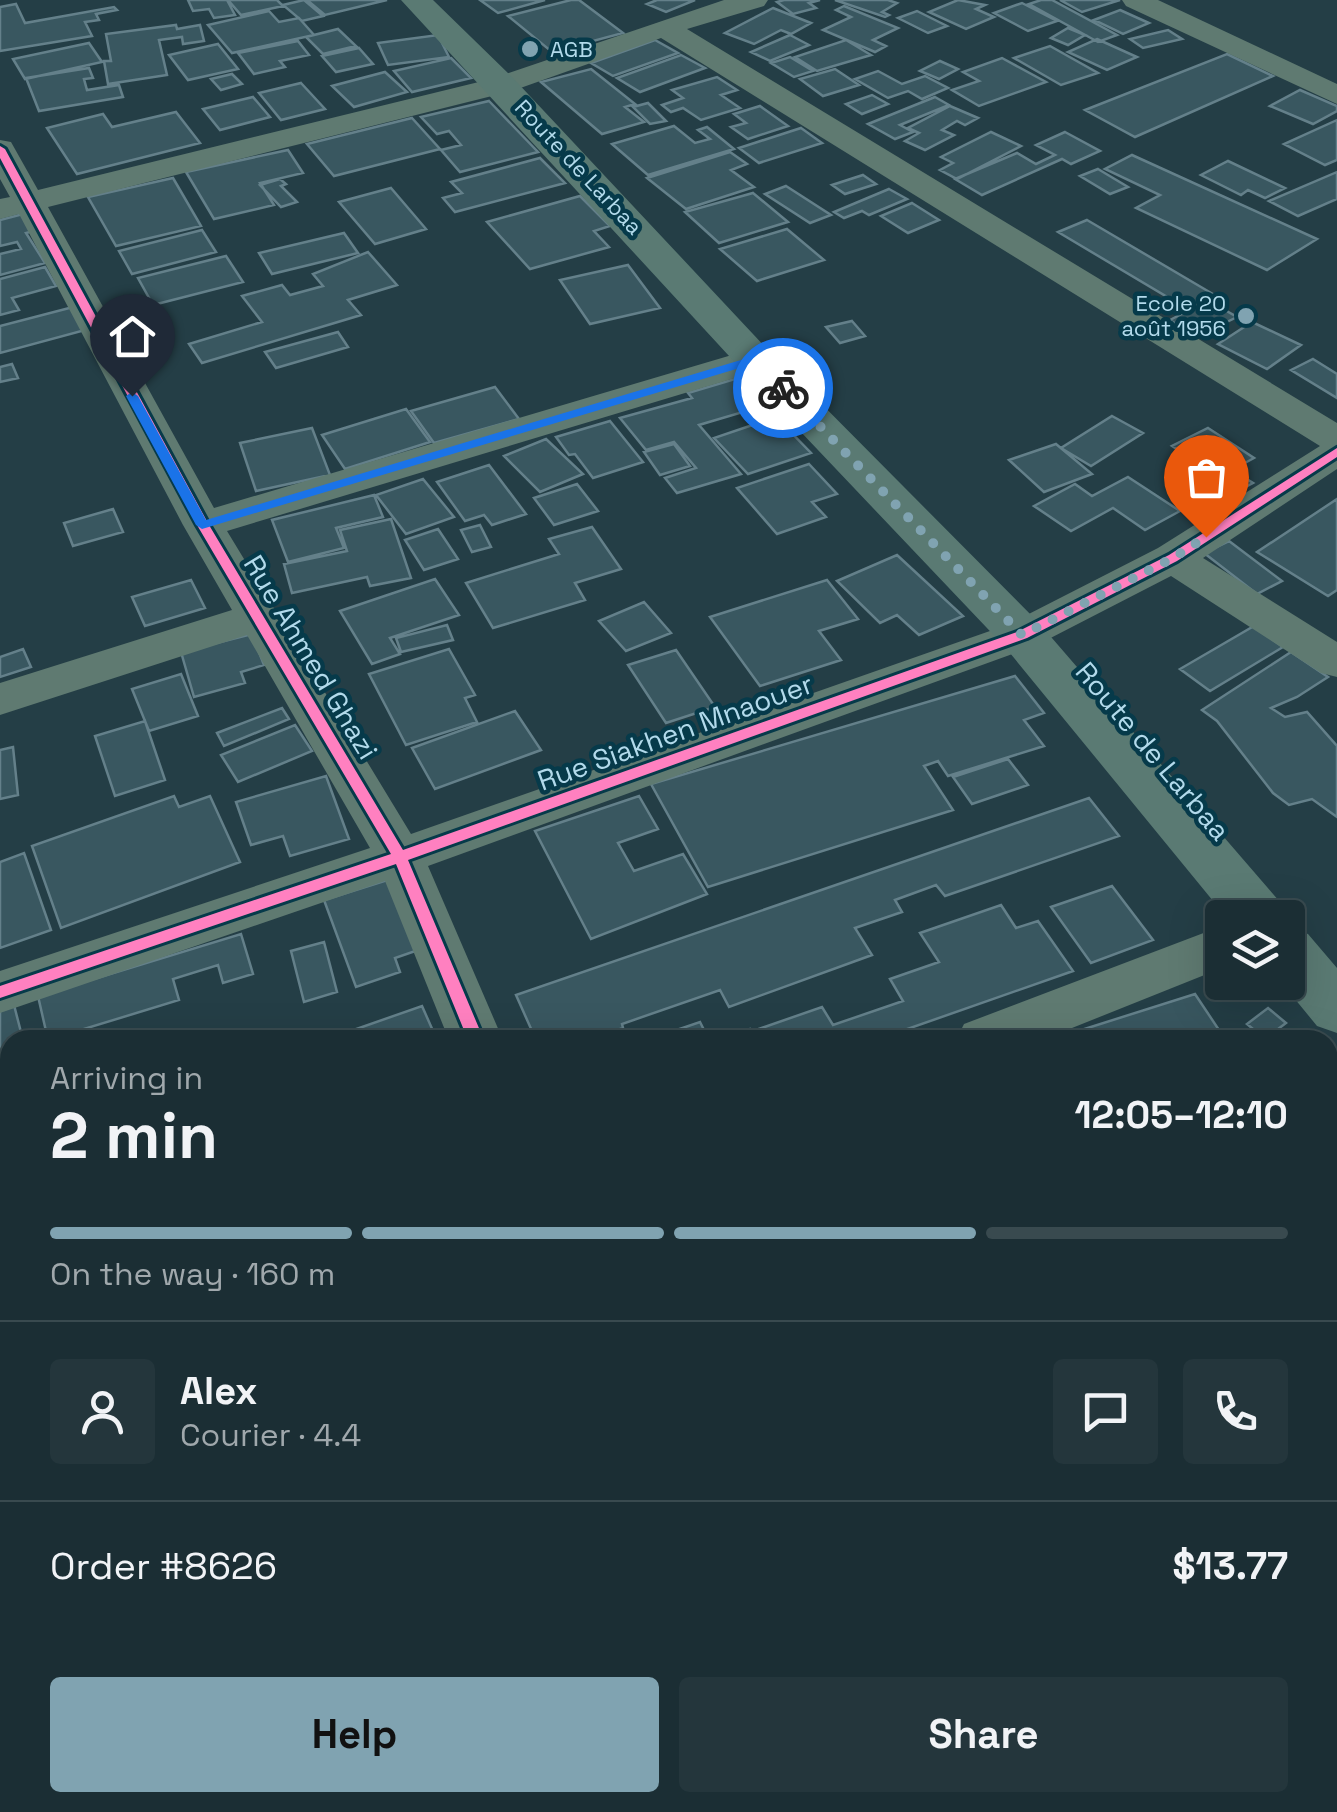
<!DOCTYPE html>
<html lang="en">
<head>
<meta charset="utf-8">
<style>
  :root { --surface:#1b2e34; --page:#24363c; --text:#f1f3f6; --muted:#a0a8ac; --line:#394a4f; --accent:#80a3b1 }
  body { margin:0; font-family:"Space Grotesk",sans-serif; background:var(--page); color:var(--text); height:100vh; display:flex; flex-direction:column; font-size:38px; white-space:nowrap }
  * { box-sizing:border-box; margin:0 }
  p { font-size:32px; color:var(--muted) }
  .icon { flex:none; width:55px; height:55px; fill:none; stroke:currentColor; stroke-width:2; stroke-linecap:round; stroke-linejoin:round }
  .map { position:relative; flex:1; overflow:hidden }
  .details { position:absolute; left:0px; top:1030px; width:1338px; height:782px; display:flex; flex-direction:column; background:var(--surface); border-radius:30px 30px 0 0; box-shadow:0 10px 40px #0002,0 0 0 2px var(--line) }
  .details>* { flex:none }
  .controls { position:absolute; left:1205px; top:900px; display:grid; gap:20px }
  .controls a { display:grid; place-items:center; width:100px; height:100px; border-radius:10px; background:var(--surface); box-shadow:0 10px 40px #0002,0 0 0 2px var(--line); font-size:50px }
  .pin { position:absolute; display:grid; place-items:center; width:85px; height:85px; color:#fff; margin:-102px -42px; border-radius:50% 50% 50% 0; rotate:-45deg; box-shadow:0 0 10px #0007 }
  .pin .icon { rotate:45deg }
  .courier { position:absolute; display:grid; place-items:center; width:100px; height:100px; margin:-50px; border:8px solid #1a73e8; border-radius:50%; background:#fff; color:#222; box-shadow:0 2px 12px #0007 }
  .head em { font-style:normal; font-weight:600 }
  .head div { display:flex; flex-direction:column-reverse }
  .head { display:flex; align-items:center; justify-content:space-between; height:170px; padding:0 50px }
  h1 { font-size:65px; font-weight:600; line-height:75px }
  .bar { display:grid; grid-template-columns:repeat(4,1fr); gap:15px 10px; align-content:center; height:120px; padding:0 50px }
  .bar i { height:12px; border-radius:8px; background:var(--line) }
  .bar .active { background:var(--accent) }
  .bar p { grid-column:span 4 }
  .line { display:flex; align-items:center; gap:25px; padding:0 50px; border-top:2px solid var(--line) }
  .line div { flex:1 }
  .round { display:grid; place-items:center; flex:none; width:105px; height:105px; border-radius:10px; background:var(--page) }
  .cta { display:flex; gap:20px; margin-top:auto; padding:20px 50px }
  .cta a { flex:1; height:115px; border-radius:10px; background:var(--accent); color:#111; font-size:40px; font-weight:600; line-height:115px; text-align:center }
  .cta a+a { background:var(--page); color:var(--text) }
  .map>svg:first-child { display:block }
  .building { fill:#395760; stroke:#64808a; stroke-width:2.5 }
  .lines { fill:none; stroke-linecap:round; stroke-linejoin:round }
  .minor { fill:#5f7a71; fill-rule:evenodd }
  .secondary { fill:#5a7a73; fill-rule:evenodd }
  .cycleway-casing { stroke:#063a4a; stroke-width:6 }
  .cycleway { fill:#ff80c0; fill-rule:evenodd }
  .route { fill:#1a73e8 }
  .done { stroke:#80a3b1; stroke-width:10; stroke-dasharray:0 18 }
  .poi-dot { fill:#80a3b1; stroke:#063a4a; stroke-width:4 }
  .labels { text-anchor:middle; stroke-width:9; stroke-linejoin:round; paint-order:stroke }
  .far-poi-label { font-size:22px; fill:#b2daeb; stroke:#063a4a; text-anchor:start }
  .far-street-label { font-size:22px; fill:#b2daeb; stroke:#063a4a }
  .street-label { font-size:28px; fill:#b2daeb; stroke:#063a4a }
</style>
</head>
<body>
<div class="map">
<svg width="1337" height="1812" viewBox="0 0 1337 1812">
  <rect width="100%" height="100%" fill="#243e46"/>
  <!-- building -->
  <path class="building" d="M188,0H227L235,15L214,18L209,9L193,11Z
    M228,0H277L283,6L241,15Z
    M304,0L323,16L302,21L283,5Z
    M307,0H387L325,15Z
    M480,0H545L498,13Z
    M571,0H579L623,33L552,52L508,16Z
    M657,0H695L666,12L647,4Z
    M784,0H820L809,3L816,8L793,14L777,2Z
    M835,0H888L897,3L882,12L889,15L885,17Z
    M958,0L985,5L976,9L994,17L966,29L929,12Z
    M1041,0H1052L1117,35L1098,42L1029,4Z
    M1060,0H1120L1082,12Z
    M1022,3L1057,21L1028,31L994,13Z
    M16,4L25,23L114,7L117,10L96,14L99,20L85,22L92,36L0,51V7Z
    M844,6L898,28L873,40L886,46L875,52L823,30L851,17L836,10Z
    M773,8L811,23L791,34L781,30L754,44L725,33Z
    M1120,10L1149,23L1123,34L1094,20Z
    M269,11L279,22L299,18L314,35L232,53L208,25Z
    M917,11L947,26L928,33L898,18Z
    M176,25L177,29L200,25L204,41L183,44L182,37L159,40L167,75L108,84L104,61H111L106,34Z
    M1068,28L1085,35L1068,45L1051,38Z
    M338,29L356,46L323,54L306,37Z
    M1168,30L1182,39L1143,48L1130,39Z
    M438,35L449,57L388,65L378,43Z
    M790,35L809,45L770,61L751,52Z
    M1097,39L1137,57L1107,70L1068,52Z
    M655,40L678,53L613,76L591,63Z
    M846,40L871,55L817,71L795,57Z
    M298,41L309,55L280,61L285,67L254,74L238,53Z
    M89,43L102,62L25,79L13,59Z
    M218,44L238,69L188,80L169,55Z
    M1050,46L1098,73L1061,85L1014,58Z
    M359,48L373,64L336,72L322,56Z
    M1227,54L1273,76L1135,137L1085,110Z
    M681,55L705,68L640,92L617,78Z
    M790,57L813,71L794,77L771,63Z
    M451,58L471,78L412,92L394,71Z
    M1002,58L1046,82L979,106L952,90L979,81L963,72Z
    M940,61L958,69L939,79L920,71Z
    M89,68L93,78L84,79L87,90L119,85L123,97L39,111L26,78Z
    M591,69L635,104L625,107L644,122L602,134L541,82Z
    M835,69L859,85L823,96L800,79Z
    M878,71L902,84L925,76L948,88L922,99L908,91L888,98L855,79Z
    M385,72L407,92L354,107L332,86Z
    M232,74L242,84L221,90L211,79Z
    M717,77L737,90L721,95L740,108L701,120L683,108L671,112L662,105L683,98L672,90Z
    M301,83L325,109L281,120L259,93Z
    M1300,90L1337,106V111L1313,124L1270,106Z
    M872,95L888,104L862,114L846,104Z
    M253,97L270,117L220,130L203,109Z
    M935,97L949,105L900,125L913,132L895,139L868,124Z
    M489,101L538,152L460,172L441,150L461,145L449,131L437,134L421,117Z
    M648,103L666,121L650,124L633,107Z
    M760,106L788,126L748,139L731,127L746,123L734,114Z
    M950,106L978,118L965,125L957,121L942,130L954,135L925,150L905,141L919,133L908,128Z
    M176,112L200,143L77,174L47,128L103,114L112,127Z
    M412,118L440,149L334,176L307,144Z
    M1337,120V160L1325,165L1284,144Z
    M674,126L695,143L710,139L698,130L707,127L734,149L648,175L612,144Z
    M801,128L822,143L759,163L739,148Z
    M991,132L1021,146L957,179L940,170L953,163L941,157Z
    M1065,132L1100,151L1071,164L1062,159L982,195L955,179L1017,153L1036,164L1055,155L1036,145Z
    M288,150L303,173L260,183L274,205L214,219L186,172Z
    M730,152L747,164L731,170L754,187L686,209L647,178Z
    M1132,155L1317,239L1267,270L1136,208L1160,195L1105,169Z
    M540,158L565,183L455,212L443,198L462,193L451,182Z
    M1228,161L1285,188L1265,198L1248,190L1241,195L1201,175Z
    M1098,169L1128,187L1110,194L1080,176Z
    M1337,172V199L1298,216L1269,201Z
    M863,175L876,184L845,194L832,185Z
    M173,178L201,226L116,246L88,197Z
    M280,179L286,184L281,186L297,202L281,207L260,185Z
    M786,186L831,215L810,223L765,194Z
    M391,188L426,229L375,244L339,202Z
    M889,189L907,199L869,215L862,211L844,218L834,212Z
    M753,193L788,222L719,243L685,212Z
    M580,196L610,226L594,231L609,247L530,269L487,222Z
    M912,203L939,220L908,233L881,216Z
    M23,214L34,231L26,233L45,263L0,275V254L21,249L17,242L0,246V220Z
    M1087,220L1218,297L1209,301L1237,317L1196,337L1170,320L1189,310L1058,232Z
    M787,229L824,260L757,281L720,249Z
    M202,230L216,252L132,274L119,251Z
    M344,233L358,253L272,274L259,253Z
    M368,252L397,285L348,300L361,315L202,363L189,344L262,322L242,296L282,285L290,295L323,286L313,274Z
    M226,256L243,282L153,305L138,278Z
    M628,265L660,308L590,324L560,280Z
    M45,267L56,286L12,298L19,310L0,315V279Z
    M77,306L89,329L0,353V326Z
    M852,321L865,336L840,343L826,327Z
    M1252,322L1301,345L1267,369L1218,344Z
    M338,332L348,347L276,368L265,352Z
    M1313,359L1337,374V398L1291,370Z
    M12,364L18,378L0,382V367Z
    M745,376L770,404L699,425L741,474L677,493L665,478L696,468L674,442L646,450L620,418L692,398L688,393Z
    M495,387L519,419L434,443L411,411Z
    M406,409L430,442L345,469L322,435Z
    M1112,416L1143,433L1091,466L1061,448Z
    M776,417L811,453L748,474L714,438Z
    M610,421L643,462L593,478L575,454L569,455L556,437Z
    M312,428L330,475L256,491L240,443Z
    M1208,428L1254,458L1232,470L1253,483L1238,491L1172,446Z
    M546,439L583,474L540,492L504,456Z
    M674,444L690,466L660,475L644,452Z
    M1056,444L1092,474L1044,492L1009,460Z
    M809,464L837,494L812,502L826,517L777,534L737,488Z
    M489,465L526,514L492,525L484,515L465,521L437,482Z
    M1128,477L1180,511L1145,530L1113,508L1071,531L1034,506L1075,484L1092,496Z
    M423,479L454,517L406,534L376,495Z
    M577,484L598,511L554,525L534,498Z
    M374,495L383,517L336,528L344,548L288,562L272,520Z
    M1337,499V590L1328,596L1257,552Z
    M113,509L123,532L73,546L64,523Z
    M391,519L411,578L370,586L367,577L292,593L284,564L347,551L340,530Z
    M480,525L491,547L472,552L461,530Z
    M592,527L621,569L575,583L585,600L493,628L466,583L559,554L549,539Z
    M438,529L458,559L424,570L405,540Z
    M1229,541L1282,581L1257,594L1204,553Z
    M897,555L963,616L919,635L897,615L880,623L837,581Z
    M435,579L459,615L390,638L400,654L372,664L340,611Z
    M191,580L205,608L145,626L132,597Z
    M827,580L858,619L819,631L841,660L760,686L710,617Z
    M644,602L671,633L626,651L599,621Z
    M447,625L453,640L401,652L396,638Z
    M1254,626L1283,647L1210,691L1180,669Z
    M252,634L264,665L241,672L245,683L194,697L181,652Z
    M23,649L31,667L0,677V657Z
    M449,649L475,695L465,698L477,722L406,745L369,674Z
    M676,650L715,707L666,723L628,665Z
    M1291,652L1328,677L1297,697L1271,708L1285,717L1307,712L1337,746V817L1312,799L1289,805L1273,793L1217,721L1202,710Z
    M181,674L198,716L149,731L132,689Z
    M1015,676L1044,713L1024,720L1044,746L948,776L938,761L924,766L953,810L708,887L651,784Z
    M282,708L289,719L224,746L217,733Z
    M515,711L541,750L435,789L412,748Z
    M145,721L165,780L115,796L95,736Z
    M295,725L312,751L238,782L221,755Z
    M13,747L18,795L0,799V750Z
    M1008,759L1028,785L972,804L953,777Z
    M326,776L349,839L290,856L283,836L251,845L236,802Z
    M174,796L179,807L210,796L240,862L61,928L32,846Z
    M639,796L658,829L618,843L634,871L683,854L707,894L591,939L535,831Z
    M1089,798L1119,836L945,896L936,885L895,900L902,912L855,928L872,955L729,1007L720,990L622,1024L623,1028L589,1040H536L516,995Z
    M24,853L51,930L0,948V862Z
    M397,877L427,947L395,958L400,972L356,987L324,900Z
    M1112,886L1153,940L1091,963L1051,907Z
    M1001,905L1016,928L1038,921L1073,971L876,1040H758L753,1031L822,1007L833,1025L903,1001L890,979L939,962L920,933Z
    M241,934L253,974L223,983L218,965L173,979L179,1000L48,1040L38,996Z
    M324,942L337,992L304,1002L291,951Z
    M1195,994L1221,1033L1199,1040H1080L1075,1032Z
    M14,1005L23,1040H10V1055L0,1058V1010Z
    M422,1006L437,1040H325Z
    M1268,1008L1286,1023L1265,1039L1247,1024Z
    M700,1022L709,1040L650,1039Z
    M750,1029L755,1040L715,1039Z
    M10,1062V1110L0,1113V1065Z
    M10,1152V1208L0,1212V1155Z
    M1328,1169L1337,1181V1206L1328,1210Z
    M10,1253V1484L0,1481V1256Z
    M1337,1329V1371L1328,1374V1332Z
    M1337,1445V1653L1328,1637V1449Z
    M56,1802H191L172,1812H37Z
    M341,1802H440L442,1812H316Z
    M596,1802H709L713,1812H600Z
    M845,1802H999L1003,1812H849Z
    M1040,1802H1255L1259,1812H1044Z"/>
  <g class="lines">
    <!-- minor -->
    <path class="minor" d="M724,0H768L764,6L687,29L1337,423V469L1203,558L1337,642V677L1321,673L1171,576L1037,645L428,866L503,1040H449L385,881L0,1013V971L370,848L247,635L0,715V683L232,610L183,525L19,214L0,219V199L10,197L0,179V140L11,142L38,190L491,79ZM661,38L1320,446L1158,548L1007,625L411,834L227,531L768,368L773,360L768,352L755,349L742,352L214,508L48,207L512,91Z
      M1122,0H1158L1337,84V104L1126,6Z
      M1222,926V968L1042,1040H956L964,1024Z
      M10,1212V1266L0,1269V1215Z
      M10,1476V1643L0,1639V1480Z
      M10,1748V1802H38L30,1812H0V1752Z
      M730,1802H802L805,1812H733Z"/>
    <!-- secondary -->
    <path class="secondary" d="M401,0H433L513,78L769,351L1039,623L1280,902L1287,918H1227L1005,647L741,369Z
      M1288,927L1308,934L1337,968V1033L1317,1026L1281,982H1288Z"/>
    <!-- cycleway casing -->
    <g class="cycleway-casing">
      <path id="cycleway" d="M0,146L5,149L209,525L403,850L1017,632L1169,555L1337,448V457L1177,561L1027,638L408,860L484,1040H468L396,864L0,998V986L391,854L197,525L0,158Z"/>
    </g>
    <!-- cycleway -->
    <use href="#cycleway" class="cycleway"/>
  </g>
  <!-- route -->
  <path class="route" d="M751,357H759L787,385V390H778L753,364L202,529L196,525L126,396L132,392L138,396L206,520Z"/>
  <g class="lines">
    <!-- done -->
    <path class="done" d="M783,388L1022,635L1173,558L1206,537"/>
  </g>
  <!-- markers -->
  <g class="poi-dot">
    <circle cx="530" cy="49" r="10"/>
    <circle cx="1246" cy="316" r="10"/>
  </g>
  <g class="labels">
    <!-- far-poi labels -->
    <g class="far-poi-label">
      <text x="550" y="57">AGB</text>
      <text x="1226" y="311" text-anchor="end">Ecole 20<tspan x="1226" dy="25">août 1956</tspan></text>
    </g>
    <!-- far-street labels -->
    <g class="far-street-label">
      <text transform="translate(579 167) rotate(47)" y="8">Route de Larbaa</text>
    </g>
    <!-- street labels -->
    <g class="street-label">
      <text transform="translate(311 657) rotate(59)" y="10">Rue Ahmed Ghazi</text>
      <text transform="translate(675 732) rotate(-20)" y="10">Rue Siakhen Mnaouer</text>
      <text transform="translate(1153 751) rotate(50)" y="10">Route de Larbaa</text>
    </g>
  </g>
</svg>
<div class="controls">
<a><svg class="icon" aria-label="layers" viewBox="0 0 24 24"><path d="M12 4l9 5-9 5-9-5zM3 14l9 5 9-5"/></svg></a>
</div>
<div class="pin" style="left:1206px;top:537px;background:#ea580c"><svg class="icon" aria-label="bag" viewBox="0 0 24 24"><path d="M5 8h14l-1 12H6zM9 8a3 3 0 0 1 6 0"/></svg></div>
<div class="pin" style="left:132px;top:396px;background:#1f2937"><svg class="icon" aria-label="home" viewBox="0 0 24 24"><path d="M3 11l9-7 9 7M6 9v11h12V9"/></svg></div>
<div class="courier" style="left:783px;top:388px"><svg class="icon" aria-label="bike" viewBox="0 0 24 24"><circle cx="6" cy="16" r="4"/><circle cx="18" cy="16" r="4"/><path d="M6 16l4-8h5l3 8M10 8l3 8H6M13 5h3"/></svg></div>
<section class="details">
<div class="head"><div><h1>2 min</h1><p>Arriving in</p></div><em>12:05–12:10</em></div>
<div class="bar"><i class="active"></i><i class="active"></i><i class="active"></i><i></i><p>On the way · 160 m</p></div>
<div class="line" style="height:180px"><a class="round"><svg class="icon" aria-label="person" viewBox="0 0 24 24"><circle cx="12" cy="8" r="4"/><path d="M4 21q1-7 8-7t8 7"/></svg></a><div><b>Alex</b><p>Courier · 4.4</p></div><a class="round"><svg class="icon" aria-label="chat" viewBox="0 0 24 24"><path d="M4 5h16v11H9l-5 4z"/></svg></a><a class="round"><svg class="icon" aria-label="phone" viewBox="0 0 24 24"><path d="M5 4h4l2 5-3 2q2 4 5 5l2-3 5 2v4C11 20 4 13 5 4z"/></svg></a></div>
<div class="line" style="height:130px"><div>Order #8626</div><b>$13.77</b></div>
<div class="cta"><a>Help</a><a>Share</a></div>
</section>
</div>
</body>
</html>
